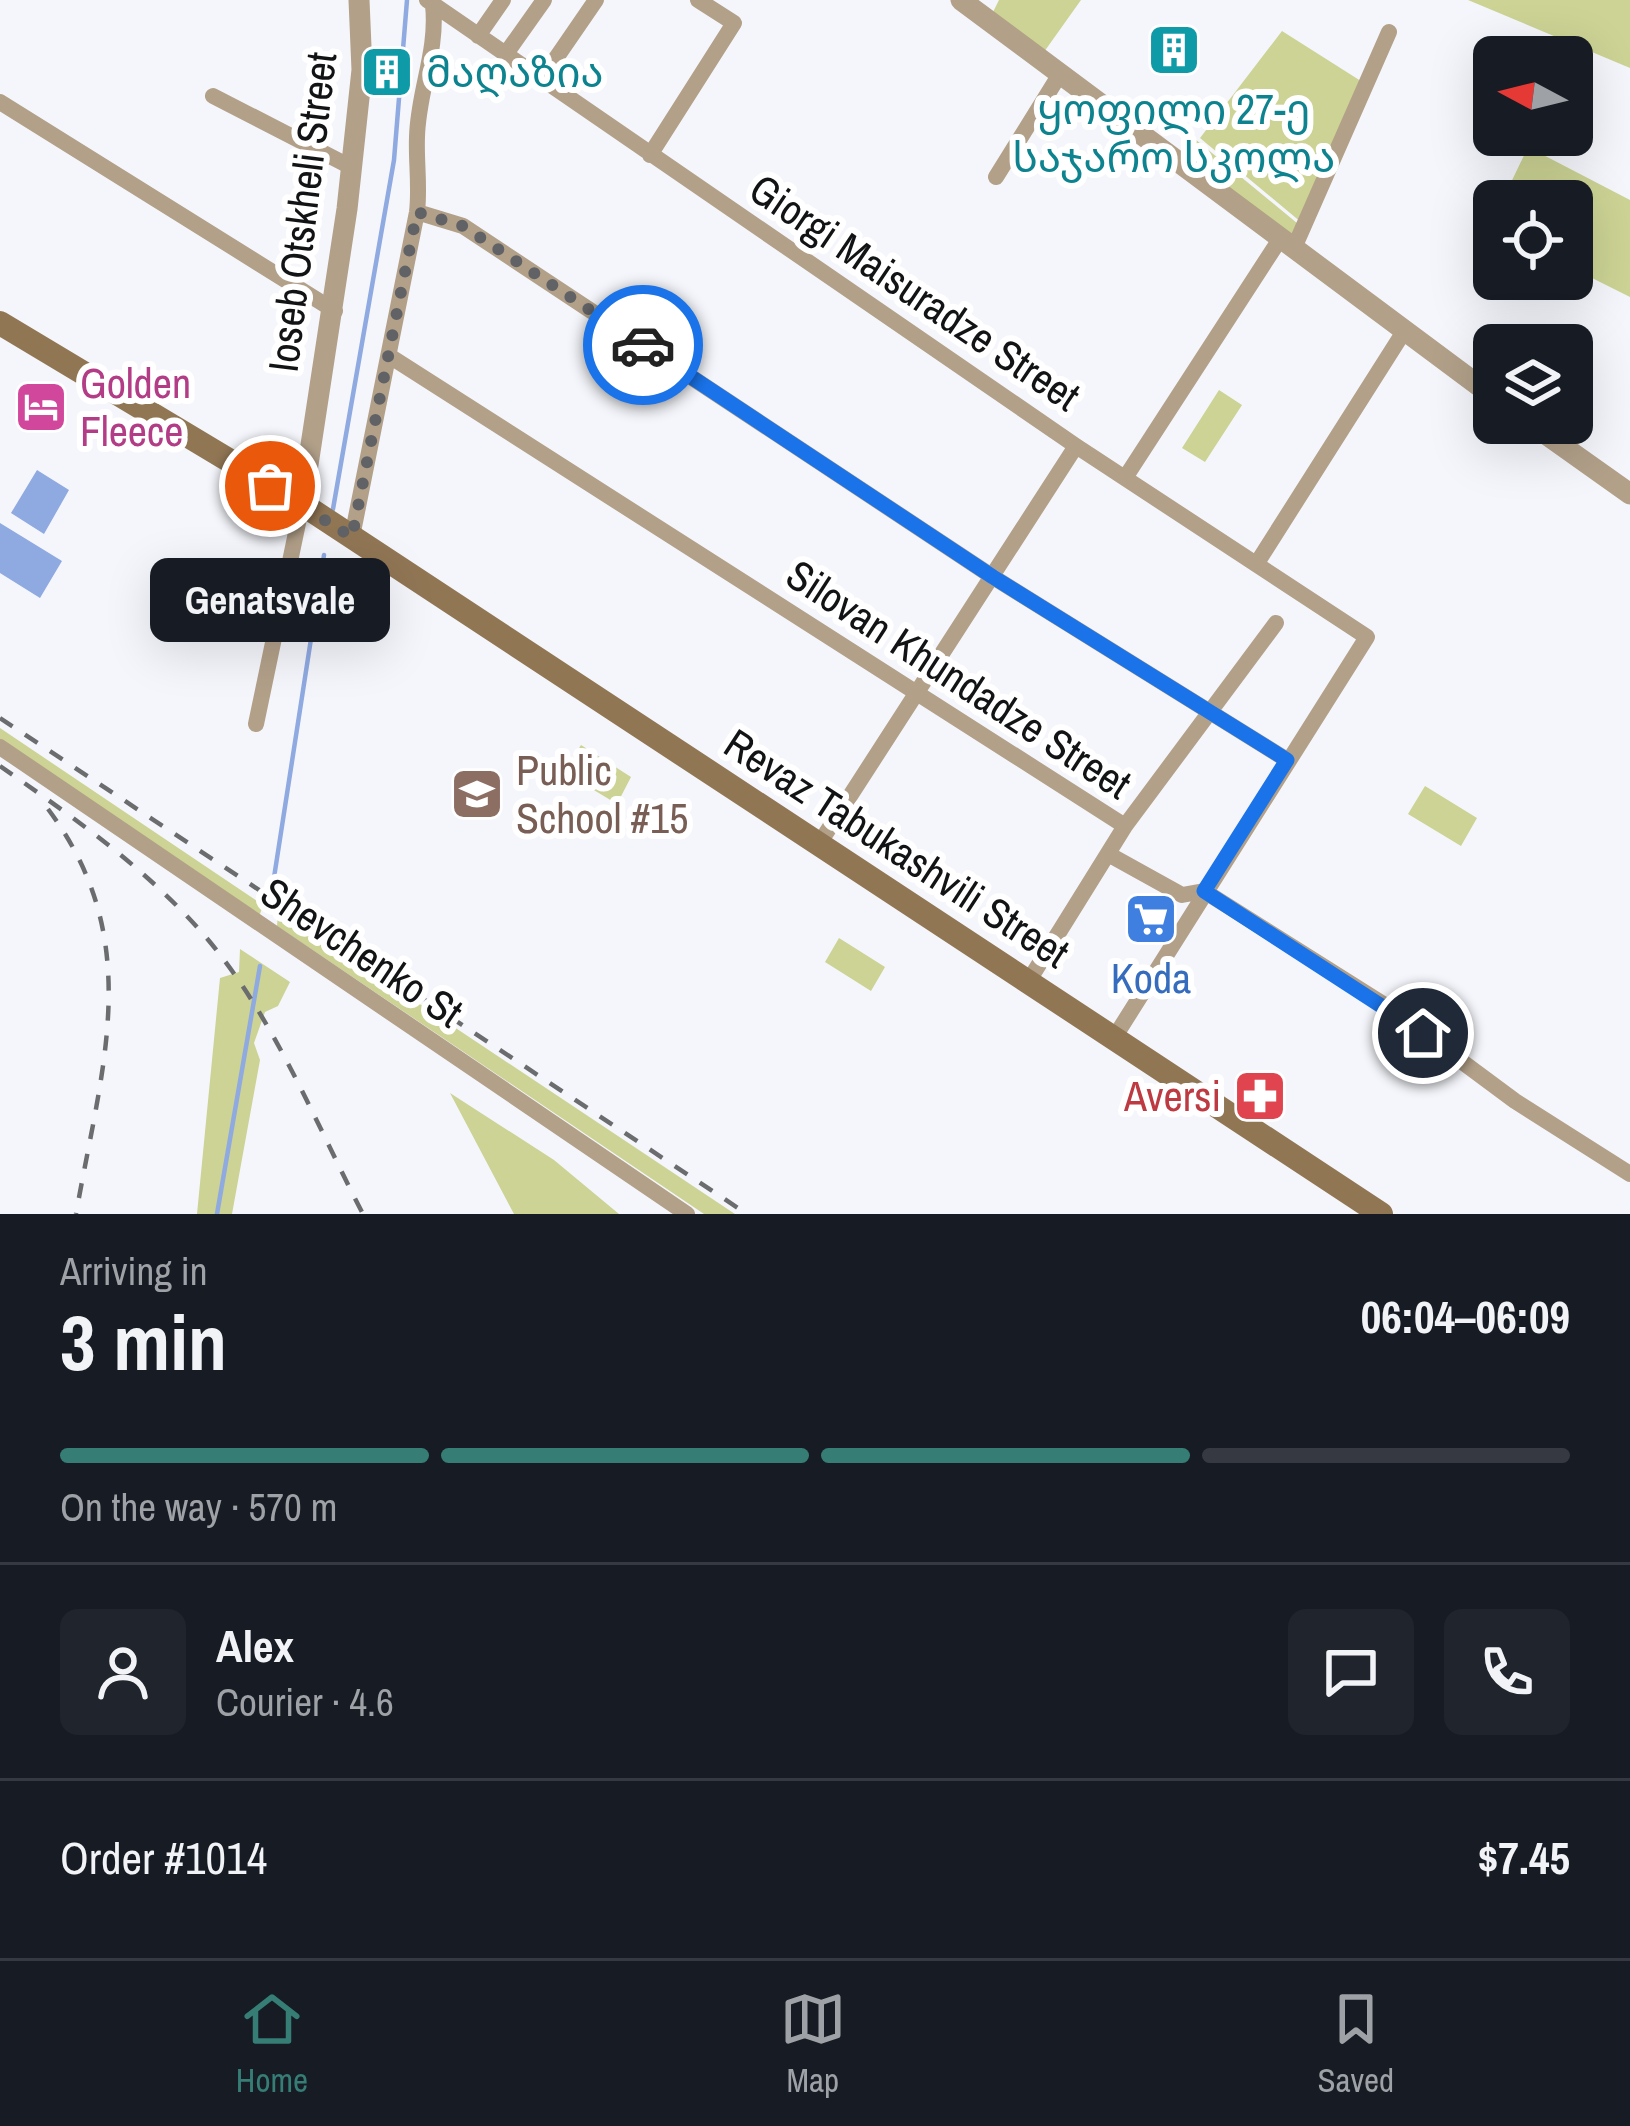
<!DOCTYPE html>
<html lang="en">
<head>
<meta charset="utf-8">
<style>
  :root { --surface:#171b24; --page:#20242c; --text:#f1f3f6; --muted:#9ea1a6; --line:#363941; --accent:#367d76 }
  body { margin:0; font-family:"Archivo Narrow","Noto Sans Georgian",sans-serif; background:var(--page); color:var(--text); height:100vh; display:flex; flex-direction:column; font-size:45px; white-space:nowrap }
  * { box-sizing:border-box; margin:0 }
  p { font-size:39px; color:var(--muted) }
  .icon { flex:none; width:66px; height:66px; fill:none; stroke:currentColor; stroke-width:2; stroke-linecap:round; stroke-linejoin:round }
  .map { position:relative; height:1214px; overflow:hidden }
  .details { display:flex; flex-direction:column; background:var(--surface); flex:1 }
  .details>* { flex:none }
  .needle { width:78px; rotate:277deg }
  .tools { position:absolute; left:1473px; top:36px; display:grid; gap:24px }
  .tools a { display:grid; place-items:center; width:120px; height:120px; border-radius:18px; background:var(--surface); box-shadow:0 12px 48px #0002; font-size:60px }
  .pin { position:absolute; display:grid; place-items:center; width:102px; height:102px; color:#fff; margin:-51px; border:6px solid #fff; border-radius:50%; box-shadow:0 3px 12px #0007 }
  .courier { position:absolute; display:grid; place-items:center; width:120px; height:120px; margin:-60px; border:9px solid #1a73e8; border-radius:50%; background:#fff; color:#222; box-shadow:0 3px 15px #0007 }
  .bubble { position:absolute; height:84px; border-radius:18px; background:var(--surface); box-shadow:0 12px 48px #0002; font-size:39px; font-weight:800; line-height:84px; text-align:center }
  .headline em { font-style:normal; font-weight:800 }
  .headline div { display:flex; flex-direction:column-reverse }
  .headline { display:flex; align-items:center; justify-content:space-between; height:204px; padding:0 60px }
  h1 { font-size:78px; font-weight:800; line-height:90px }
  .bar { display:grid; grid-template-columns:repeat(4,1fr); gap:18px 12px; align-content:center; height:144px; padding:0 60px }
  .bar i { height:15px; border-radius:9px; background:var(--line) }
  .bar .active { background:var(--accent) }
  .bar p { grid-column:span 4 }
  .line { display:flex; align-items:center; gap:30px; padding:0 60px; border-top:3px solid var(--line) }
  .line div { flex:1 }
  .round { display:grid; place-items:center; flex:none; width:126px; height:126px; border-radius:18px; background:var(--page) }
  .dock { display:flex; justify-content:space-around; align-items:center; height:168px; border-top:3px solid var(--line); background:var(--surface); font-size:33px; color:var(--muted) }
  .dock a { display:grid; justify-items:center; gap:6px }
  .dock .active { color:var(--accent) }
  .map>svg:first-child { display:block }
  .green { fill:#ccd394 }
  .water { fill:#8fa9e1 }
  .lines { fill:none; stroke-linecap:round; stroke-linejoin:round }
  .stream { stroke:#8fa9e1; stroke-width:4.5 }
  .minor { stroke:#b2a089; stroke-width:16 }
  .tertiary { stroke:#b2a089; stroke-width:21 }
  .secondary { stroke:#917654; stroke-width:24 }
  .rail { stroke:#6b6c6e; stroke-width:4.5; stroke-dasharray:15 15; stroke-linecap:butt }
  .done { stroke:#616265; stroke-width:12; stroke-dasharray:0 21.6 }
  .route { stroke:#1a73e8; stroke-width:15 }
  .labels { text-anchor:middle; stroke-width:12; stroke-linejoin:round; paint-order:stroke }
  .culture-label { font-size:42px; fill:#0d838f; stroke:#fff; text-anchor:start }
  .street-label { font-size:42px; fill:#121314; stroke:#fff }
  .hotel-label { font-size:42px; fill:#b23c85; stroke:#fff; text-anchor:start }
  .education-label { font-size:42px; fill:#785e54; stroke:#fff; text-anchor:start }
  .shop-label { font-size:42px; fill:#366cbe; stroke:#fff }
  .health-label { font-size:42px; fill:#be3a42; stroke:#fff; text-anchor:end }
</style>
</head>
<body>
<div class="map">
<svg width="1630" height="1214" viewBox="0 0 1630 1214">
  <rect width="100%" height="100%" fill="#f5f6fb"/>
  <!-- green -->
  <path class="green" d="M999,0H1081L1039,59L989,20Z
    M1468,0H1630V68Z
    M1282,31L1364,83L1302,223L1200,138Z
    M1195,139L1303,228L1294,248L1179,164Z
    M1528,147L1630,200V297L1572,268V201H1502Z
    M1219,390L1242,405L1205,462L1182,448Z
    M0,728L263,905L259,917L0,742Z
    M581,745L631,777L617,804L564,772Z
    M1425,786L1477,818L1461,846L1408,814Z
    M278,914L286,915L735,1214H704L277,926Z
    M839,938L885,967L871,991L825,962Z
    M240,949L290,982L278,1006L265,1012L254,1043L260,1060L232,1214H197L220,978L239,972Z
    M450,1093L554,1160L619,1214H514Z"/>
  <!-- water -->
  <path class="water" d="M37,470L69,490L44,534L11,513Z
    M0,523L62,561L40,598L0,573Z"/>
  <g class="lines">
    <!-- stream -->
    <path class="stream" d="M333,509L394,160L407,0
      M273,884L324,555
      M217,1214L260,966"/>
    <!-- minor -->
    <path class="minor" d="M427,0L1076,446L1367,637L1114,1038
      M478,36L503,0
      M505,55L544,0
      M541,80L596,0
      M213,96L351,167
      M0,102L335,311
      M650,155L734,23L698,0
      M996,177L1060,74
      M417,212L463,226L993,577L1287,760
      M1294,248L1389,32
      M391,357L1125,826
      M1125,478L1280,239
      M352,537L417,212C420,186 416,163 417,137C418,91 438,52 433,5
      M1257,563L1403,333
      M256,724L302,504
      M0,747L687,1214
      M819,844L1076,446
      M1108,854L1182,895L1204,891L1391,1009L1515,1101L1630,1174
      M1028,982L1125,826L1276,623"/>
    <!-- tertiary -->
    <path class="tertiary" d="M961,0L1494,397
      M1530,423L1630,494
      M302,504L347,209L362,70L359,0"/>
    <!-- secondary -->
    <path class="secondary" d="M0,323L302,504L1381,1214"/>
    <!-- rail -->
    <path class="rail" d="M0,718L747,1214
      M0,766C73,817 146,868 204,935C273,1015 315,1122 363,1214
      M48,809C146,940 102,1066 76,1214"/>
  </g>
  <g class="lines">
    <!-- done -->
    <path class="done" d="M270,486L352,537L417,212L463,226L643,345"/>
    <!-- route -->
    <path class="route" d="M643,345L993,577L1287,760L1204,891L1423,1033"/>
  </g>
  <!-- icons -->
  <defs>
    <g id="building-square" transform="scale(2.7)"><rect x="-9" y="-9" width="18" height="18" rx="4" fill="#0f9aa8" stroke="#fff"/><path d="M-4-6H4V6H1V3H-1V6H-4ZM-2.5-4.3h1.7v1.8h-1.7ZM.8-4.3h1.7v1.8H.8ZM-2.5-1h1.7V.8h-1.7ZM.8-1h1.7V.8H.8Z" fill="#fff"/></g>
    <g id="hotel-square" transform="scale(2.7)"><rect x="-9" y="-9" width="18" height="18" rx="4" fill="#d1479c" stroke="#fff"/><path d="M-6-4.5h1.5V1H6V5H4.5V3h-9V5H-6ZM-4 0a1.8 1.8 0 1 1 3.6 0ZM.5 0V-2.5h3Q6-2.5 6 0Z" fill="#fff"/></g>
    <g id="school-square" transform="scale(2.7)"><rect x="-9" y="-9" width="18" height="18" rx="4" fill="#8d6e63" stroke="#fff"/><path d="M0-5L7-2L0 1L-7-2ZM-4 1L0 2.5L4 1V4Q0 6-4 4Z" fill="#fff"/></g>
    <g id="supermarket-square" transform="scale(2.7)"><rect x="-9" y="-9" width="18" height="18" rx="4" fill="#3f7fe0" stroke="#fff"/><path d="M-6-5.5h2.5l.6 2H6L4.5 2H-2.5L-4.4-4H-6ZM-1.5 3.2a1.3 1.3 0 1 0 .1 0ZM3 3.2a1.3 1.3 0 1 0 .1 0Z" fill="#fff"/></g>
    <g id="pharmacy-square" transform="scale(2.7)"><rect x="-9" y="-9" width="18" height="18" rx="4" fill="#e0444e" stroke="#fff"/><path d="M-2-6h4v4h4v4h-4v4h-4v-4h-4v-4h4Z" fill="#fff"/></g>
  </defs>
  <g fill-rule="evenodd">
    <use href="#building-square" x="1174" y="50"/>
    <use href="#building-square" x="387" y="72"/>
    <use href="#hotel-square" x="41" y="407"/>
    <use href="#school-square" x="477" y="794"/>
    <use href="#supermarket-square" x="1151" y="919"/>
    <use href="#pharmacy-square" x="1260" y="1096"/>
  </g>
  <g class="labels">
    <!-- culture labels -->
    <g class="culture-label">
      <text x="426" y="87">მაღაზია</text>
      <text x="1174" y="124" text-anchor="middle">ყოფილი 27-ე<tspan x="1174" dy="48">საჯარო სკოლა</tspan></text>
    </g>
    <!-- street labels -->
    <g class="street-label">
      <text transform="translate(302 212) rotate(-83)" y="15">Ioseb Otskheli Street</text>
      <text transform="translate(915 292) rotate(34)" y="15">Giorgi Maisuradze Street</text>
      <text transform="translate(959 679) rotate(33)" y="15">Silovan Khundadze Street</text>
      <text transform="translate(897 848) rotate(33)" y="15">Revaz Tabukashvili Street</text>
      <text transform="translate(362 952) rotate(34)" y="15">Shevchenko St</text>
    </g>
    <!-- hotel labels -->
    <g class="hotel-label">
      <text x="80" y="398">Golden<tspan x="80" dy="48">Fleece</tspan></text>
    </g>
    <!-- education labels -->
    <g class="education-label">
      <text x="516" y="785">Public<tspan x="516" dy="48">School #15</tspan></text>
    </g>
    <!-- shop labels -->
    <g class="shop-label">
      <text x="1151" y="993">Koda</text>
    </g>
    <!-- health labels -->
    <g class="health-label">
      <text x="1221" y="1111">Aversi</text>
    </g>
  </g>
</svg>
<div class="tools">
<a><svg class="needle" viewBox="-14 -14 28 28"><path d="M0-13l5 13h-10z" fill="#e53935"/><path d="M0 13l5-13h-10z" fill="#9ea1a6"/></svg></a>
<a><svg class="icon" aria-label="locate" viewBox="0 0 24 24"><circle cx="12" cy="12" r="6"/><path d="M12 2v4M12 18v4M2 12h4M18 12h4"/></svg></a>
<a><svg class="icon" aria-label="layers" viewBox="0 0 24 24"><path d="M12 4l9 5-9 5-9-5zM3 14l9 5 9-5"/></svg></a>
</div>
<div class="pin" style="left:270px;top:486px;background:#ea580c"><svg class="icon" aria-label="bag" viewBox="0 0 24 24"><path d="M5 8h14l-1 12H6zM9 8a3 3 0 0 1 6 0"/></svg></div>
<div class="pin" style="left:1423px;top:1033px;background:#1f2937"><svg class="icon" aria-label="home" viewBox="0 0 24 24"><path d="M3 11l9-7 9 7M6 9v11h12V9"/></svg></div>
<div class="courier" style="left:643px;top:345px"><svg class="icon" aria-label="car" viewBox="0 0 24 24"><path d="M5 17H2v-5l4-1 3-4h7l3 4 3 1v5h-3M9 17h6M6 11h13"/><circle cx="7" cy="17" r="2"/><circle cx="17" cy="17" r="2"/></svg></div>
<div class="bubble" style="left:150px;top:558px;width:240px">Genatsvale</div>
</div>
<section class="details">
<div class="headline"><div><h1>3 min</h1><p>Arriving in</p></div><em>06:04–06:09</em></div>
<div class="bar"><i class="active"></i><i class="active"></i><i class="active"></i><i></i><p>On the way · 570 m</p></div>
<div class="line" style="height:216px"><a class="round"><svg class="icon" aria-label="person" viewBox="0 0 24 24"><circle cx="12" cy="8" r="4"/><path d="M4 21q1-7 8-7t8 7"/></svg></a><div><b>Alex</b><p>Courier · 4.6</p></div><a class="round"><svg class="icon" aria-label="chat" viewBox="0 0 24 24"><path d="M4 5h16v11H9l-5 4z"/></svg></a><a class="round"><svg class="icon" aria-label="phone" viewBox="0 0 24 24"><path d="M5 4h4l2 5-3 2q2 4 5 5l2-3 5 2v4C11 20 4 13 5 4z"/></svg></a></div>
<div class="line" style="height:156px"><div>Order #1014</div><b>$7.45</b></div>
</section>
<nav class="dock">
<a class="active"><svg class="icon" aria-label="home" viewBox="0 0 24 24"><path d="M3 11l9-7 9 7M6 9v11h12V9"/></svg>Home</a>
<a><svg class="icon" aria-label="map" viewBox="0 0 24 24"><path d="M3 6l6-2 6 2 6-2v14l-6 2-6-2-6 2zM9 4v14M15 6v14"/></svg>Map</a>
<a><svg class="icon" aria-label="saved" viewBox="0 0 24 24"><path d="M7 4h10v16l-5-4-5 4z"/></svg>Saved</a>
</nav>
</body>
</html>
